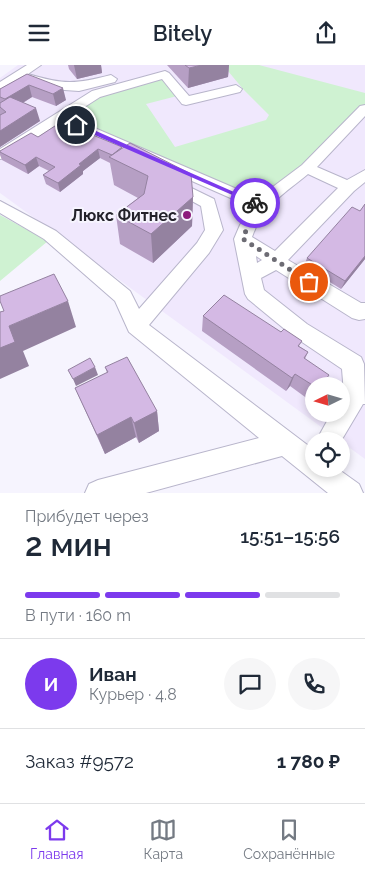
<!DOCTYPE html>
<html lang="ru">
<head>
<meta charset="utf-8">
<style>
  :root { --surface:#fff; --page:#f6f6f7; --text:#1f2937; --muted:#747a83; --line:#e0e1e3; --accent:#7c3aed }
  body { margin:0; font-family:Raleway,sans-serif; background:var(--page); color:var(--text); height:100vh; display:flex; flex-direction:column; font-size:19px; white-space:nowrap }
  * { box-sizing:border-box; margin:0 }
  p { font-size:16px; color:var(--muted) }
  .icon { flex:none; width:28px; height:28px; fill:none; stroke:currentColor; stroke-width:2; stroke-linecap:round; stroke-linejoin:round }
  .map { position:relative; height:428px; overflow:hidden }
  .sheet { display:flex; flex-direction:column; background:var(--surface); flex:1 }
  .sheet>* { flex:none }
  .needle { width:32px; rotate:265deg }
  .buttons { position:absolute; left:305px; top:312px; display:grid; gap:10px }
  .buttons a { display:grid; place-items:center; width:45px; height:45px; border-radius:50%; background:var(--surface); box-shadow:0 2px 8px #0003; font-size:25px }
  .pin { position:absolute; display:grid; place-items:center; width:42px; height:42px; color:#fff; margin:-21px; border:2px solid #fff; border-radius:50%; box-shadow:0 1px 5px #0007 }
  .courier { position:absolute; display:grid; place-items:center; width:50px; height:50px; margin:-25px; border:4px solid #7c3aed; border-radius:50%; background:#fff; color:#222; box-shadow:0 1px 6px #0007 }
  .summary em { font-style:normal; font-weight:600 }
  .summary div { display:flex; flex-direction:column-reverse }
  .summary { display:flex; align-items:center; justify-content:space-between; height:85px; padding:0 25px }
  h1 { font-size:32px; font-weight:600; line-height:38px }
  .bar { display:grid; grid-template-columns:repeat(4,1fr); gap:8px 5px; align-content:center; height:60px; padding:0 25px }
  .bar i { height:6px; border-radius:4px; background:var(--line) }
  .bar .active { background:var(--accent) }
  .bar p { grid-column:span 4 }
  .line { display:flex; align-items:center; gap:12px; padding:0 25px; border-top:1px solid var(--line) }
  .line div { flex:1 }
  .round { display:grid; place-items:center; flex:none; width:52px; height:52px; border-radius:26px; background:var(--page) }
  header { display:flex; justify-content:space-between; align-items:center; height:65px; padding:0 25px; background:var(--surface); font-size:22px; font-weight:600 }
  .menu { display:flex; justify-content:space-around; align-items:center; height:70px; border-top:1px solid var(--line); background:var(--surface); font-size:14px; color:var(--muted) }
  .menu a { display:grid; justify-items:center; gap:2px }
  .menu .active { color:var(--accent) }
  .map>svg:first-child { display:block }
  .medical { fill:#f0e8fd; fill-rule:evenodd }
  .green { fill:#cff2d2 }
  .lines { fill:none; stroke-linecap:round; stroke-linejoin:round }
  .minor-casing { stroke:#b8b5cb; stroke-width:2 }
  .minor { fill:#fff; fill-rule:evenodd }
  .wall { fill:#b69fc4 }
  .shaded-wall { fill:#9482a0 }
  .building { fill:#d4b9e4; stroke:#9482a0 }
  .route { fill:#7c3aed }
  .done { stroke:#6d6c74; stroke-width:5; stroke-dasharray:0 9 }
  .poi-dot { fill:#8c1a7c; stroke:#f6f4fe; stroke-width:2 }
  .labels { text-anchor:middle; stroke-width:4; stroke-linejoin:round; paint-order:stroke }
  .poi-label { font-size:16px; font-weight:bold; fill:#23222a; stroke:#f6f4fe; text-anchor:end }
</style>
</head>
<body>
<header><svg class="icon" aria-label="menu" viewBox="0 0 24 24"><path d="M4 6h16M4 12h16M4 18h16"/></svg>Bitely<svg class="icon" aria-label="share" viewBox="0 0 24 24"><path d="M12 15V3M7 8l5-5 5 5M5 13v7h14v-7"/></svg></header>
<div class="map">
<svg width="365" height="428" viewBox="0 0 365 428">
  <rect width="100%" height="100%" fill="#f6f4fe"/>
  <!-- medical -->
  <path class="medical" d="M18,0H365V394L0,128V13ZM314,321H341V349H314Z"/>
  <!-- green -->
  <path class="green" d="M223,0H259L365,28V44L260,140L64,54L101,30L167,13L181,30L146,39L175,82L266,55L269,50L243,24Z
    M0,150L48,176L0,216Z"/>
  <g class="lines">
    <!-- minor casing -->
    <g class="minor-casing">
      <path id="minor" d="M27,0H41L28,9C64,20 76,19 111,10L117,14L115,17L79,26L50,24L20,14L0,26V17Z
        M165,6L169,8L189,31L236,20L242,24L240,27L186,40L182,39L162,14L100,32L69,52L258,133L302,100L360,41L365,40V51L317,102L347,115L365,105V117L354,126L288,195L361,238H365V254L359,255L352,253L276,205L261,213L264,225L307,259L361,292L364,299L365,339H363L341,376H316L331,349H341V333L344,329L342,304L293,271L248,234L245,229L234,174L240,160L251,142L60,58L5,93L0,94V84L92,26ZM308,109L338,123L275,186L252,172C263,140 284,129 308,109ZM256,191L262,195L257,198Z
        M171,113L214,134L223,165L209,188L149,260L314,385V404H338L359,419L363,428H328L282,391L146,428H85L89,419L98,415L259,373L129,267L115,236L44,174L0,148V136L56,166L130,226L139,244L197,178L205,165L201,141L166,122L163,118L166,114Z"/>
    </g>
    <!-- minor -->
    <use href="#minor" class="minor"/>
  </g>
  <!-- wall -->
  <path class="wall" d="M68,0H101L102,8L77,14L69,4Z
    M167,0H229L228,12L188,23Z
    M27,9L66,35L56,41L32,32L23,38L40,56L0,82V24Z
    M38,72L122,82V83L193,132L192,161L153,198L120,179L116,150L138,133L114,120L110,98L100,93L83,106V109L60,127L46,119L43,110L49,106L39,101L28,109L2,95L0,90V86Z
    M365,139V194L341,224L304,201L307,193L360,146Z
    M203,251L281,267L302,276L299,281L308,287L305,294L314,321V335L312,337L290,321L286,326L202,266Z
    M105,302L157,346L159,366L139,378L136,372L105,389L75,323L107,308Z"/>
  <!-- shaded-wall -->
  <path class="shaded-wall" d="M74,0H101L102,8L77,14Z
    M202,0H229L228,12L188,23L189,3Z
    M29,20L32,32L9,46L5,34Z
    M63,23L66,35L56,41L53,29Z
    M36,43L40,56L0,82V66Z
    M98,84L100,93L83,106V109L60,127L58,118L79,99Z
    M36,92L39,101L28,109L25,100Z
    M193,132L192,161L153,198L151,169Z
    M365,191V194L341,224L345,216Z
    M68,236L76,262L23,286L29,301L0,314V283L9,261Z
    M95,302L98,310L76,321L73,314Z
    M295,309L290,321L286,326L292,313Z
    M157,346L159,366L139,378L134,358Z
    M131,352L136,372L105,389L97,370Z"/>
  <!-- building -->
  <path class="building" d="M185,0H202L189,3Z
    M27,9L63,23L53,29L29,20L5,34L0,32V24Z
    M10,32L36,43L0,66V50L6,47L0,42V38Z
    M61,57L122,82L112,90L98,84L79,99L81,100L58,118L43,110L55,102L36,92L25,100L0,87V86L31,68L38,72Z
    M130,78L191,109L193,132L151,169L116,150L144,129L148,111L109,92Z
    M365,139V191L345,216L307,193L352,142L360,146Z
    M54,209L68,236L9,261L15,277L0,283V247L4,246L0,236V231Z
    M224,230L281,267L284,264L302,276L298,281L308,287L304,293L329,310L321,321H314L295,309L292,313L203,251Z
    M127,292L157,346L134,358L131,352L97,370L75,323L108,307L105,302Z
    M90,293L95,302L73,314L68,305Z"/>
  <!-- route -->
  <path class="route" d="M74,58H78L259,138L253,139L74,61Z"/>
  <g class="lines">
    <!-- done -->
    <path class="done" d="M255,138L260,140L248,160L243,174L309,217"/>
  </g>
  <!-- markers -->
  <circle class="poi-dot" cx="187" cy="150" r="5"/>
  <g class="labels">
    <!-- poi labels -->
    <g class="poi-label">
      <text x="177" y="156">Люкс Фитнес</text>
    </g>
  </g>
</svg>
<div class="buttons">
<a><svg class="needle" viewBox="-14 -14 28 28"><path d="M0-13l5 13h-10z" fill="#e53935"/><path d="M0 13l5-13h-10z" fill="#747a83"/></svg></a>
<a><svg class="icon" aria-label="locate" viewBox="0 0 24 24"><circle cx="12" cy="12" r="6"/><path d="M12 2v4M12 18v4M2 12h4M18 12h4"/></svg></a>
</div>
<div class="pin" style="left:309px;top:217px;background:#ea580c"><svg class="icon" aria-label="bag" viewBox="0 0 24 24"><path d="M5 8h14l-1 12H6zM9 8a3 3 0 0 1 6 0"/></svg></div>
<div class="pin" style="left:76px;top:60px;background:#1f2937"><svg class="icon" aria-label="home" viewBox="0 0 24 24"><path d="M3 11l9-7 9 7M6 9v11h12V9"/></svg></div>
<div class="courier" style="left:255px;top:138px"><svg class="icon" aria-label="bike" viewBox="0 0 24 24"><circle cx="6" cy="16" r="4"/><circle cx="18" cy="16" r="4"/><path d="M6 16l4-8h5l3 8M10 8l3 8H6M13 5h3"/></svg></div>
</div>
<section class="sheet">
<div class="summary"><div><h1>2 мин</h1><p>Прибудет через</p></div><em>15:51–15:56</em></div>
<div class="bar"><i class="active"></i><i class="active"></i><i class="active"></i><i></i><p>В пути · 160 m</p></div>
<div class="line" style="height:90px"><b class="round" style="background:var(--accent);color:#fff">И</b><div><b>Иван</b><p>Курьер · 4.8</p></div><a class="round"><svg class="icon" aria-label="chat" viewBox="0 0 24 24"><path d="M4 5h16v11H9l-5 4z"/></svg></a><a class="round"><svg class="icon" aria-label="phone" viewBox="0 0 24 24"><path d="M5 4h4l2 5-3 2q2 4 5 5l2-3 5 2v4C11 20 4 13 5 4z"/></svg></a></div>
<div class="line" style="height:65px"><div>Заказ #9572</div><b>1 780 ₽</b></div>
</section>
<nav class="menu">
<a class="active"><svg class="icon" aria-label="home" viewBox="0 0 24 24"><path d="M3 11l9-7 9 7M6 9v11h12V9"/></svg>Главная</a>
<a><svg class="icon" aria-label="map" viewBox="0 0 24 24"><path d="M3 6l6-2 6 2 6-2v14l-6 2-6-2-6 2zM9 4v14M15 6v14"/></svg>Карта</a>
<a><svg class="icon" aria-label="saved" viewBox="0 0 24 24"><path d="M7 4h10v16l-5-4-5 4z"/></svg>Сохранённые</a>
</nav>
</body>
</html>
